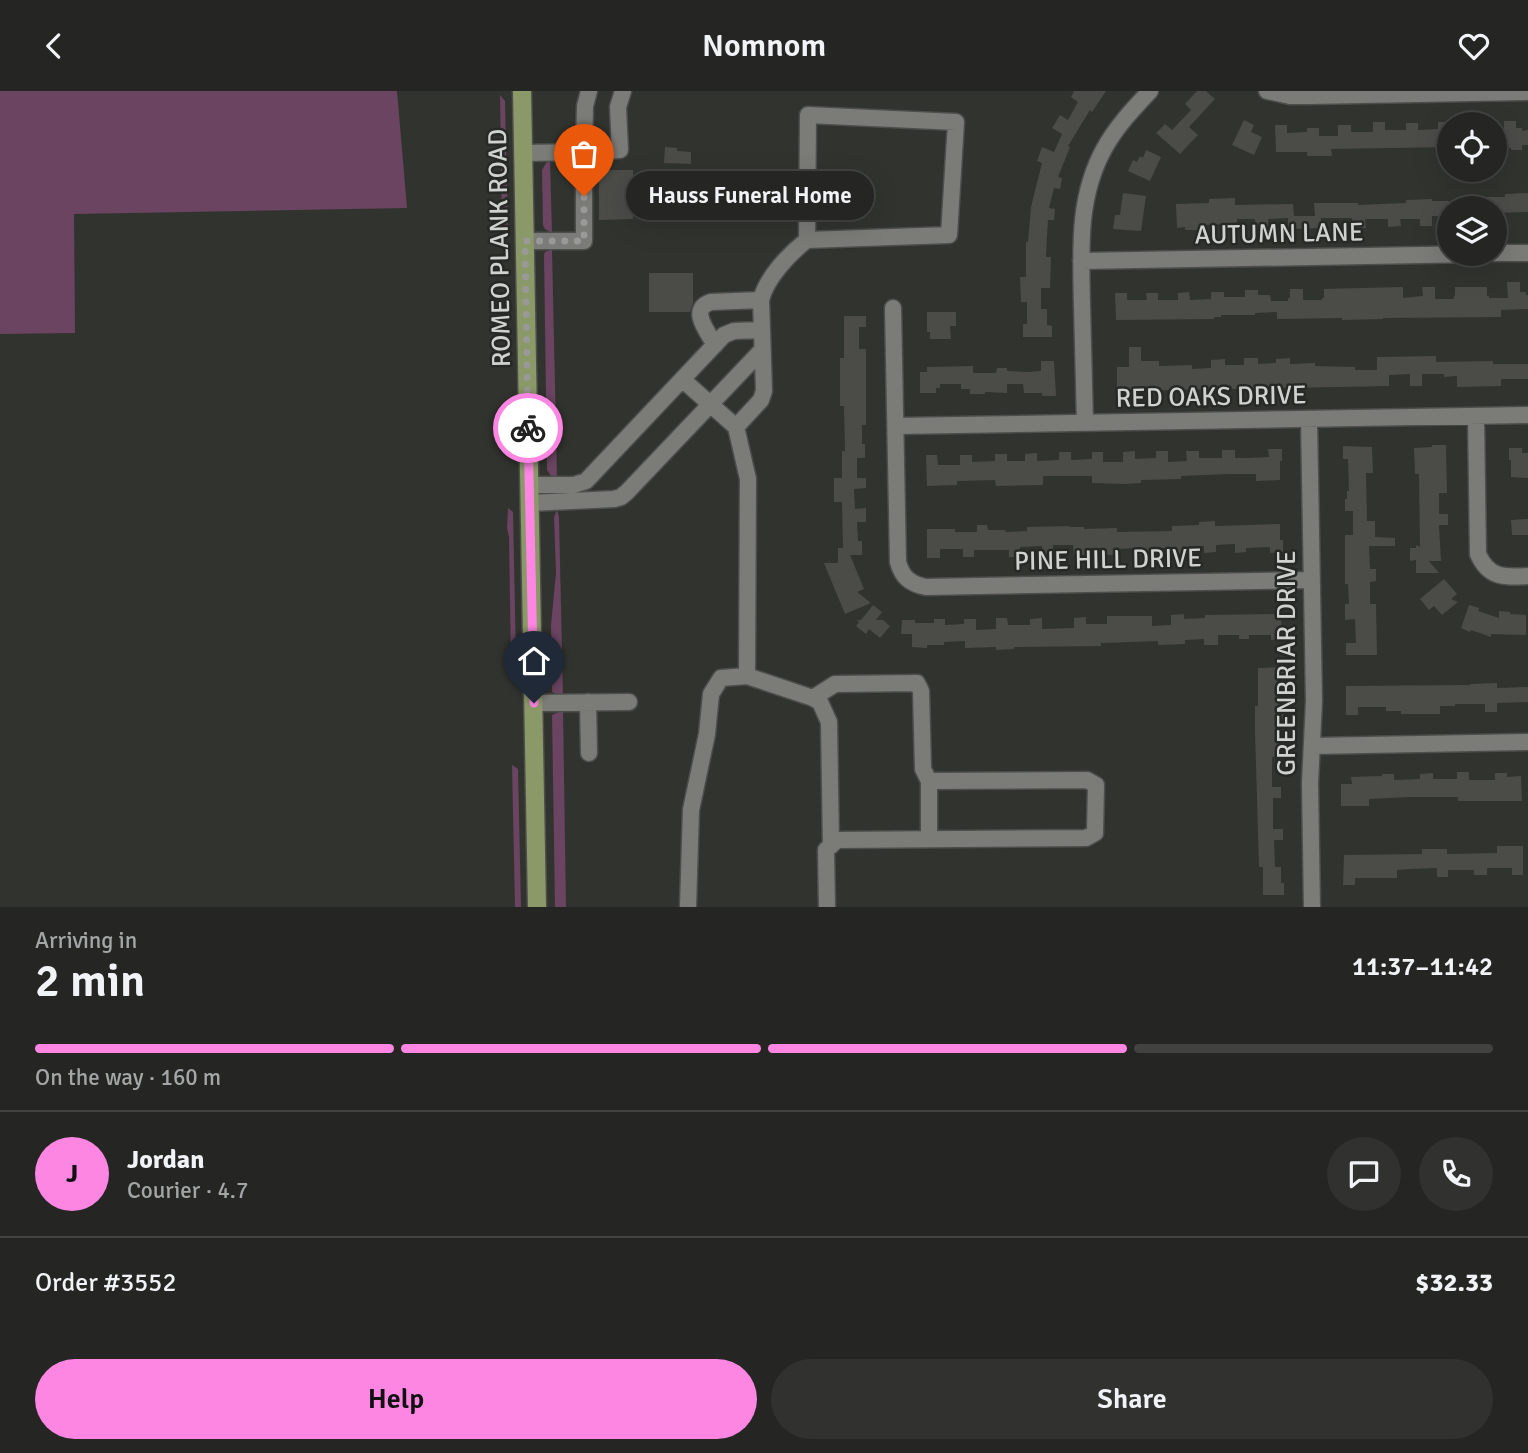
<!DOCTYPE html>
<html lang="en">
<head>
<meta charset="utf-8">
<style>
  :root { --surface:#252623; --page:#313230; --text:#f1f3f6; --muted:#a3a5a6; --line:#424341; --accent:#fd86e3 }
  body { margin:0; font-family:Signika,sans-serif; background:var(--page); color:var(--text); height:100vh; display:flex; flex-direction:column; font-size:26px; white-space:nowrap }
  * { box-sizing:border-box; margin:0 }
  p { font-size:23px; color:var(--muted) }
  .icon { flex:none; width:38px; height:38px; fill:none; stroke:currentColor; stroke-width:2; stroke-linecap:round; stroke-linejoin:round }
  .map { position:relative; height:816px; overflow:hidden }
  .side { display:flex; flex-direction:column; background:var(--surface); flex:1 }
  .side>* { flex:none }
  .buttons { position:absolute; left:1437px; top:21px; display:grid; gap:14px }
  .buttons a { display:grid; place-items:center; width:70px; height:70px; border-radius:50%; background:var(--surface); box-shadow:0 7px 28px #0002,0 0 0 2px var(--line); font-size:35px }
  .pin { position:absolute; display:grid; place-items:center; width:60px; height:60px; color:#fff; margin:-72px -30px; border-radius:50% 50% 50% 0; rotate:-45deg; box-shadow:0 0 7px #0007 }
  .pin .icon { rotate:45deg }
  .courier { position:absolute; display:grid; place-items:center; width:70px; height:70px; margin:-35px; border:5px solid #fd86e3; border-radius:50%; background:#fff; color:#222; box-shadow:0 2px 9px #0007 }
  .bubble { position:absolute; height:49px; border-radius:24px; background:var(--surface); box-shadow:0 7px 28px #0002,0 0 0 2px var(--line); font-size:23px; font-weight:600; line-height:49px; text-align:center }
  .overview em { font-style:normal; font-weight:600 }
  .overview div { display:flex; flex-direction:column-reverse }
  .overview { display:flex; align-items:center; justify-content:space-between; height:119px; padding:0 35px }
  h1 { font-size:46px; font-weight:600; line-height:52px }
  .bar { display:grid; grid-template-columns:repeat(4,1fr); gap:10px 7px; align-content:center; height:84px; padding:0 35px }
  .bar i { height:9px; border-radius:5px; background:var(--line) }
  .bar .on { background:var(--accent) }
  .bar p { grid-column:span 4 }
  .line { display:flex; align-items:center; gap:18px; padding:0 35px; border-top:2px solid var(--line) }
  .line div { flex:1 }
  .round { display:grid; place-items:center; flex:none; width:74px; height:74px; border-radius:37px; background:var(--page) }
  .button { display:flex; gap:14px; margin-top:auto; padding:14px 35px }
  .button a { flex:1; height:80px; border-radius:42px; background:var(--accent); color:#111; font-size:28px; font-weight:600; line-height:80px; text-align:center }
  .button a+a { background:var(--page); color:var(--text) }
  header { display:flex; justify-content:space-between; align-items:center; height:91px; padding:0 35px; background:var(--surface); font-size:32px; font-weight:600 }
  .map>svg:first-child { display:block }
  .green { fill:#6a4460 }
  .building { fill:#4b4c48 }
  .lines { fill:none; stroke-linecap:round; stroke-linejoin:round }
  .minor-casing { stroke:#4d4e4b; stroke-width:19 }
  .major-casing { stroke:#4d4e4b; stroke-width:21 }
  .minor { stroke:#7b7c78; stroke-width:16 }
  .major { stroke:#8b9867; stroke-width:18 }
  .done { stroke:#999a97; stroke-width:7; stroke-dasharray:0 12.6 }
  .route { stroke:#fd86e3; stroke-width:9 }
  .labels { text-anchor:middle; stroke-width:5; stroke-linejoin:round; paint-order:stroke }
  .street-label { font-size:26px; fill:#d1d2cf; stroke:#272925 }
</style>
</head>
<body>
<header><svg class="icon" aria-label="back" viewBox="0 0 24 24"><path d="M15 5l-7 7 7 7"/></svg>Nomnom<svg class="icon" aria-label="heart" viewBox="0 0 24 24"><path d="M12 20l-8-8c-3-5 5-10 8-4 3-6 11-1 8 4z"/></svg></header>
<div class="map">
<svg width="1528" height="816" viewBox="0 0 1528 816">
  <rect width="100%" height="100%" fill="#31332f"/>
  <!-- green -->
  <path class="green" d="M0,0H397L407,117L74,123L75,242L0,243Z
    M500,4L505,10L508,137L502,142Z
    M550,70L552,142L545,138L543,134L542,79L546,72Z
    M552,158L557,387L551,385L547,379L544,164L545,161Z
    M508,417L513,421L516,569L511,574L509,446L507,437Z
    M557,419L559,426L563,605L552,601L551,534L556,482L554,426Z
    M563,619L566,816H555L552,624Z
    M512,674L518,678L521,816H515Z"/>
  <!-- building -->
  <path class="building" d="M1074,0H1106L1092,21L1090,19L1068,55L1070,56L1058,86L1062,87L1060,98L1054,97L1049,117L1055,118L1054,129H1048L1047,145L1046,166H1051L1050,197H1041V218H1047V234L1052,235V246H1023V233H1027V211H1021L1020,186H1026V151H1028L1031,116L1042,72L1037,70L1042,56L1054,61L1062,43L1052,37L1060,24L1068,29L1078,11L1071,6Z
    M1197,0H1206L1215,8L1189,36L1198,44L1180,63L1156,42L1165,33L1172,39L1191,19L1185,13Z
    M1244,29L1254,34L1251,41L1262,46L1254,64L1232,54Z
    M1504,30H1516V37H1522V40L1528,39V54H1522V59H1511V57L1494,56V38H1504Z
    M1373,31H1385V39H1406V32H1418V39L1438,38V31H1449V56L1331,58L1332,65H1307V61H1276L1275,34H1287V42L1307,41V37H1319V45H1338V34H1351V41H1373Z
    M665,56L677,57V60L691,61V73L664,72Z
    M1146,59L1161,66L1150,90L1128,80L1133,69L1137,71L1140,65L1143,67Z
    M599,79H633V128L599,129Z
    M701,82L733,84L732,99L700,98Z
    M1123,102L1146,105L1141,140L1113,138L1115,124H1120Z
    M1528,102V121L1494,122V117H1472V106H1505V103Z
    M1235,107V114L1293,113L1294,125H1315L1314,112H1358V114L1406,112V109L1432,108V110H1449V125H1432V135H1420V128H1400L1401,135L1388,136V128H1365L1366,137H1353L1352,127H1321V137L1288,138V127L1268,128V138H1256L1255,128H1237V136H1224V133L1204,134L1205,139H1185V136L1177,137L1176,113L1209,112V108Z
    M649,182H693V212L690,221H649Z
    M1507,191H1520V201H1526V204H1528V218L1501,219V226L1383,227V228L1342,229V227L1277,228V221L1255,222V224H1221V226H1214V228L1116,229L1115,202H1127V209H1147L1146,202H1158V209H1178V202L1189,201L1190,209L1211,208V201H1224V206H1245V199H1258V204H1270L1271,210H1288V207H1290V198H1303V209H1322V207H1324V198L1403,196V207L1423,205L1422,196H1435V208H1454V205H1455V196H1487V205H1489V207H1508Z
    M927,221H956V235H950L951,248H930V241H927Z
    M844,225H866V236H859V258H866V334H862V353H865V367H857V387H866V397L854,398L855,418L866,417V431H857L858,450H862V464H850L864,498L857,501L871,512L845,523L824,472H838V457H843L842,411H834V387H842V360H845L844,315H840V267H844Z
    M1129,256H1141V270H1159V275L1192,274V278L1211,277V269L1225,268V274H1244V267H1258V273L1276,272V268L1290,267V273L1315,272V275L1355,276V279H1377V266L1436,265V271L1493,270V273H1528V288H1501V295L1457,296V285L1444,286V283H1422V295H1410V283L1389,284V295L1117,300V276H1129Z
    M1041,270H1054L1056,305H1042V302H1024L1023,293H1007V302L985,301V303H970V298H961V293H940V297H936V302H920V281H927V276L973,275V282H996L997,277H1007V280L1027,281L1041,280Z
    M1432,354H1446L1447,402H1439V423H1448V434H1439L1441,470H1429L1439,482H1416V469L1410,470V457H1416V454L1420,456L1419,383H1415L1414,357L1432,356Z
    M1343,355L1372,356L1373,382H1366L1367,430H1375V446L1395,447V455H1369L1370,478H1376V490L1370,491V513H1376L1377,564H1346V552H1356L1355,528L1345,529V513H1349L1348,493H1345V444H1353V420H1345V408H1347V400H1349L1348,368H1343Z
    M1509,357H1522V362H1528V387L1511,386V369H1509Z
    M1268,358H1282V370H1280V389L1256,390V383H1229L1181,385V388L1141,389V392L1124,393L1092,392V385H1043V394L996,395L995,389L957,390V394L927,395L926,364H937L938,374H960V364H972V371L995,370V363H1007V370H1025V363L1037,362V370L1059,369V361H1071V369L1092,368V361H1103V371H1123V361L1135,360V368L1156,367V360H1168V371L1187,370L1186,360H1199V367H1222V359H1235V367H1247L1269,366Z
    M1528,428V444H1512L1511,429Z
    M1215,430V435L1280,433V449H1283V461L1270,462V456L1246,457V461L1235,462V453L1216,454V461L1204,462V455L1182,456V463H1170V457H1149V463L1137,464V457L1117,458L1118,464H1106V457H1085V464H1074L1073,454H1053V465L1042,466V455L1020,456V466H1009V459H974V466H963V458H940V467H927V438H955V441H977V434H987L988,439H1005L1006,441L1027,440V436L1070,435V436H1084V438L1117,437V441L1172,440V435L1199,434V431Z
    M1444,488L1457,503L1451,508L1458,511L1442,524L1434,515L1429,519L1420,508Z
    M873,514L882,521L876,529H883L890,535L880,547L869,538L866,543L856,535L859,531L857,529H861Z
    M1469,514L1479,517L1478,520L1499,527V520L1510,521V523L1526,524V544L1491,543V546L1471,539L1470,541L1461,537Z
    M1184,523V528L1205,527V524L1281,523L1282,548L1271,549V544H1249V548H1239V544H1218V554H1204V548L1185,549V553L1158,554V550L1131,551L1101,552V555L1014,556V558L996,559V556L965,557V550L944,551V554H927V557L912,556V543H901L902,529H915V532H934V528H945V534L964,533V528H976V539L996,538V527H1007L1008,534H1030V528L1042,527V538L1074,537V527L1086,526V533H1107V525H1152V535L1171,534V524Z
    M1287,576V588H1278L1279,615H1283V628H1280V666H1272V696H1281V707H1273V738H1283V749H1274L1275,776H1281V792H1284V804H1263V776H1259L1255,641V615H1258V577Z
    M1497,592V597L1528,596V611L1497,612V621H1485V613H1455V615H1440V623H1401V620H1386V616H1358V624H1346V595L1470,594V593Z
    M1457,681H1469V689H1495V682H1507V686L1521,685L1522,710H1458V706H1409L1369,708V715H1341V693H1352L1351,686L1382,685V683H1394V689L1420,688V683L1433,682V688H1457Z
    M1497,755H1523V784H1512V777H1487V784H1474V779H1448V786H1437V777L1410,778L1397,779V787H1355V794H1343L1344,764L1422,763V758H1447V763L1497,762Z"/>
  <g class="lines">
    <!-- minor casing -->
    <g class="minor-casing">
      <path id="minor" d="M589,0L585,15L584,61L620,59L618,16L623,0
        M1267,0L1290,5H1309L1528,1
        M524,62L584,61V150H525
        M1494,162H1528
        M1081,170L1477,163
        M893,217L898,471C902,486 910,493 926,496L1311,489
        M715,254C708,241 688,218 711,211L761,209
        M683,289L736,336L761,309L764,300L761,209C766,187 790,162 807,149L949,144L956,31L808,24L807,149
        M1476,325L1478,463C1489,488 1505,486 1528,485
        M1309,328L1314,610L1310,692L1312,816
        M1085,332C1084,293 1083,254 1082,215C1081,161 1077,107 1104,58C1116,36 1133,18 1150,0
        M896,335L1528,324
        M736,336L748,388L747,585L813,607L820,611L829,631L831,755
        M530,394H574L586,390L724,244L734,240L761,239
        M530,412L614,408L621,406L627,401L762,259
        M813,607L835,593L917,592L921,600L923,678L929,690L1087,689L1096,694L1095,742L1086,747L837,749L826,759L827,816
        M588,611L589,662
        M534,612L629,611
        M1312,655L1528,651
        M929,748V690
        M688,816L691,719L707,643L711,603L721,587L747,585"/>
    </g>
    <!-- major casing -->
    <g class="major-casing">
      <path id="major" d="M522,0L537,816"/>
    </g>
    <!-- minor -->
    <use href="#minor" class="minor"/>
    <!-- major -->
    <use href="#major" class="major"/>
  </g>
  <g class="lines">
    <!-- done -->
    <path class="done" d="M528,337L525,150H584V105"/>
    <!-- route -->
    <path class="route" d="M528,337L534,612"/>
  </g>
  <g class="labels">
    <!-- street labels -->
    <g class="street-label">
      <text transform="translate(1279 142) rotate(-1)" y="9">AUTUMN LANE</text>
      <text transform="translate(499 157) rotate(-91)" y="9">ROMEO PLANK ROAD</text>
      <text transform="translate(1211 305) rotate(-1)" y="9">RED OAKS DRIVE</text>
      <text transform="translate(1108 468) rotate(-1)" y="9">PINE HILL DRIVE</text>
      <text transform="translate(1286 572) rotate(-90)" y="9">GREENBRIAR DRIVE</text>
    </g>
  </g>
</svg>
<div class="buttons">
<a><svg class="icon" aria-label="locate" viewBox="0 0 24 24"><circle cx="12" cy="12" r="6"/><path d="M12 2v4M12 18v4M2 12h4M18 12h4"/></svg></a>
<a><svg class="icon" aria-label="layers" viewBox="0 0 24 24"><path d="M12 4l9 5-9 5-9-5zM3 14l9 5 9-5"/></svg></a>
</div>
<div class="pin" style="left:584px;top:105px;background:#ea580c"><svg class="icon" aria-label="bag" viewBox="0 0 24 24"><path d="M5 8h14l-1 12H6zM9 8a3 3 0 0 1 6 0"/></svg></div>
<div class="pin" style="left:534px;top:612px;background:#1f2937"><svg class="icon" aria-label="home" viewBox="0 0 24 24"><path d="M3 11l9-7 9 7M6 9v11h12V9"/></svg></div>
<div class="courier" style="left:528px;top:337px"><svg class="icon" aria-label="bike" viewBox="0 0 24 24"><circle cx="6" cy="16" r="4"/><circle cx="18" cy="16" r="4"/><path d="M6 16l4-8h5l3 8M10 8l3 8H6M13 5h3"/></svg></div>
<div class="bubble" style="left:626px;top:80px;width:248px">Hauss Funeral Home</div>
</div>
<section class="side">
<div class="overview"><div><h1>2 min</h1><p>Arriving in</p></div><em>11:37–11:42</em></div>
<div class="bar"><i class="on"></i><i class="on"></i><i class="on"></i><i></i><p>On the way · 160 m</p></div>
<div class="line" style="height:126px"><b class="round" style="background:var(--accent);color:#111">J</b><div><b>Jordan</b><p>Courier · 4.7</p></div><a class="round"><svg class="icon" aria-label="chat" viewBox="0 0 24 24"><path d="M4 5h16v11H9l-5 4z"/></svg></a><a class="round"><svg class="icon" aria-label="phone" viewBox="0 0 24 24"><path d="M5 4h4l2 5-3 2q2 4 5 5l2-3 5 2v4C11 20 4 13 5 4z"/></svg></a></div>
<div class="line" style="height:91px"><div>Order #3552</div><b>$32.33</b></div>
<div class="button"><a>Help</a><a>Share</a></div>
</section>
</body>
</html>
